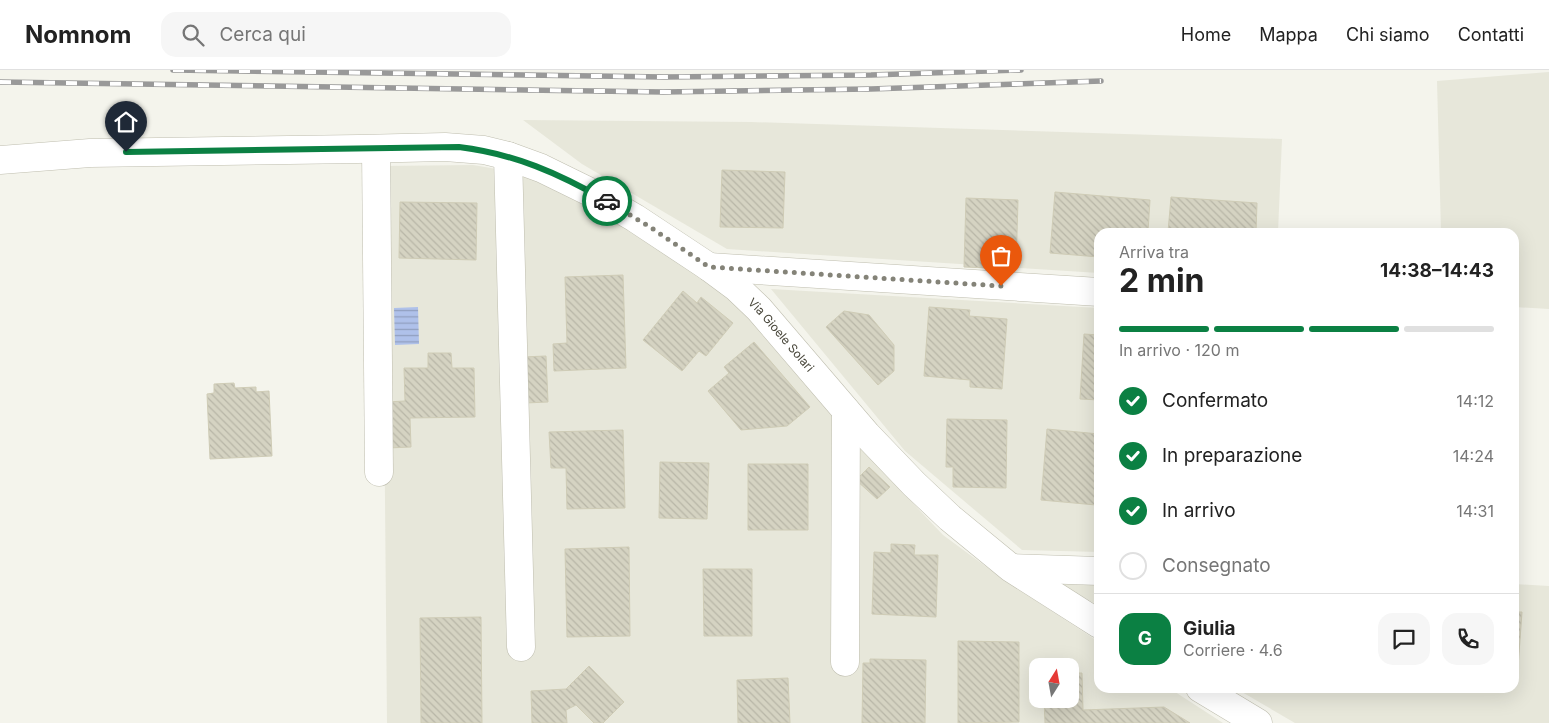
<!DOCTYPE html>
<html lang="it">
<head>
<meta charset="utf-8">
<style>
  :root { --surface:#fff; --page:#f6f6f6; --text:#222; --muted:#767676; --line:#e0e0e0; --accent:#0b8043 }
  body { margin:0; font-family:Inter,sans-serif; background:var(--page); color:var(--text); height:100vh; display:flex; flex-direction:column; font-size:19px; white-space:nowrap }
  * { box-sizing:border-box; margin:0 }
  p { font-size:16px; color:var(--muted) }
  .icon { flex:none; width:28px; height:28px; fill:none; stroke:currentColor; stroke-width:2; stroke-linecap:round; stroke-linejoin:round }
  .map { position:relative; flex:1; overflow:hidden }
  .drawer { position:absolute; left:1094px; top:158px; width:425px; height:465px; display:flex; flex-direction:column; background:var(--surface); border-radius:15px; box-shadow:0 5px 20px #0002 }
  .drawer>* { flex:none }
  .needle { width:32px; rotate:11deg }
  .buttons { position:absolute; left:1029px; top:588px; display:grid; gap:10px }
  .buttons a { display:grid; place-items:center; width:50px; height:50px; border-radius:10px; background:var(--surface); box-shadow:0 5px 20px #0002; font-size:25px }
  .pin { position:absolute; display:grid; place-items:center; width:42px; height:42px; color:#fff; margin:-51px -21px; border-radius:50% 50% 50% 0; rotate:-45deg; box-shadow:0 0 5px #0007 }
  .pin .icon { rotate:45deg }
  .courier { position:absolute; display:grid; place-items:center; width:50px; height:50px; margin:-25px; border:4px solid #0b8043; border-radius:50%; background:#fff; color:#222; box-shadow:0 1px 6px #0007 }
  .overview em { font-style:normal; font-weight:700 }
  .overview div { display:flex; flex-direction:column-reverse }
  .overview { display:flex; align-items:center; justify-content:space-between; height:85px; padding:0 25px }
  h1 { font-size:32px; font-weight:700; line-height:38px }
  .bar { display:grid; grid-template-columns:repeat(4,1fr); gap:8px 5px; align-content:center; height:60px; padding:0 25px }
  .bar i { height:6px; border-radius:4px; background:var(--line) }
  .bar .active { background:var(--accent) }
  .bar p { grid-column:span 4 }
  .line { display:flex; align-items:center; gap:12px; padding:0 25px; border-top:1px solid var(--line) }
  .line div { flex:1 }
  .round { display:grid; place-items:center; flex:none; width:52px; height:52px; border-radius:15px; background:var(--page) }
  ol { padding:0 25px; list-style:none }
  li { display:flex; align-items:center; gap:15px; height:55px }
  li p { margin-inline-start:auto }
  li .icon { padding:5px; border-radius:50%; background:var(--accent); color:#fff; stroke-width:4 }
  li:last-child { color:var(--muted) }
  li i { width:28px; height:28px; border:2px solid var(--line); border-radius:50% }
  header { display:flex; align-items:center; gap:30px; box-sizing:border-box; height:70px; padding:0 25px; background:var(--surface); border-bottom:1px solid var(--line) }
  header strong { font-size:24px }
  nav { display:flex; gap:28px; margin-inline-start:auto; font-size:18px }
  .search { width:350px; height:45px; background:var(--page); display:flex; align-items:center; gap:12px; box-sizing:border-box; padding:0 18px; border-radius:15px; color:var(--muted); font-size:19px }
  .map>svg:first-child { display:block }
  .residential { fill:#e7e7da; fill-rule:evenodd }
  .water { fill:url(#water-rules) }
  .building { fill:url(#building-back-hatch); stroke:#cfccb6 }
  .lines { fill:none; stroke-linecap:round; stroke-linejoin:round }
  .minor-casing { stroke:#bfbeaf; stroke-width:29 }
  .minor { stroke:#fff; stroke-width:28 }
  .rail-casing { stroke:#999; stroke-width:5.5 }
  .rail { stroke:#fff; stroke-width:4; stroke-dasharray:11; stroke-linecap:butt }
  .done { stroke:#848378; stroke-width:5; stroke-dasharray:0 9 }
  .route { stroke:#0b8043; stroke-width:6 }
  .labels { text-anchor:middle; stroke-width:5; stroke-linejoin:round; paint-order:stroke }
  .street-label { font-size:12px; fill:#48463a; stroke:#fff }
</style>
</head>
<body>
<header>
<strong>Nomnom</strong>
<div class="search"><svg class="icon" aria-label="search" viewBox="0 0 24 24"><circle cx="10" cy="10" r="6"/><path d="M15 15l6 6"/></svg>Cerca qui</div>
<nav><a>Home</a><a>Mappa</a><a>Chi siamo</a><a>Contatti</a></nav>
</header>
<div class="map">
<svg width="1549" height="653" viewBox="0 0 1549 653">
  <defs>
    <pattern id="water-rules" width="6" height="5" patternUnits="userSpaceOnUse" patternTransform="scale(1.25)"><rect width="6" height="5" fill="#afc1ea"/><path d="M0 2.5h6" fill="none" stroke="#909fbf"/></pattern>
    <pattern id="building-back-hatch" width="6" height="6" patternUnits="userSpaceOnUse" patternTransform="scale(1.25)"><rect width="6" height="6" fill="#d5d3c2"/><path d="M-1 5l2 2M0 0l6 6M5-1l2 2" fill="none" stroke="#b8b6a7"/></pattern>
  </defs>
  <rect width="100%" height="100%" fill="#f4f4ec"/>
  <!-- residential -->
  <path class="residential" d="M1549,2V239L1514,237V162H1441L1437,11Z
    M523,50L751,52L1282,69L1278,162H1099V203L727,179L582,94Z
    M473,95L521,103L660,174L720,219L762,261L872,390L943,465L1007,512L1099,572V618H1169L1223,653H387L382,96ZM1038,596H1070V629H1038Z
    M771,219L1099,238V482L1022,480L905,381Z
    M1059,513L1099,514V536Z
    M1514,514L1549,516V653H1295L1235,618H1514Z"/>
  <!-- water -->
  <path class="water" d="M418,237L419,274L395,275L394,238Z"/>
  <!-- building -->
  <path class="building" d="M722,100L785,102L783,158L720,157Z
    M1055,122L1150,130L1148,162H1099V187L1050,183Z
    M1171,127L1257,133L1256,162H1168Z
    M966,128L1018,130L1016,199L964,197Z
    M400,132L477,133L476,190L399,188Z
    M623,205L626,298L554,301L553,274L567,273L565,207Z
    M683,221L697,233L701,227L733,253L706,286L699,281L682,301L643,270Z
    M929,237L970,240L969,246L1007,249L1002,319L970,317V310L924,306Z
    M844,241L869,245L894,275V301L878,315L826,257Z
    M1084,264L1099,265V330L1080,329Z
    M754,272L810,337L787,356L741,360L708,321L729,303L724,297Z
    M428,283H451L452,298H474L475,347L410,348L411,377L387,378L386,332L405,331L404,298H428Z
    M546,286L548,332L525,333L523,287Z
    M234,313L235,318L256,317V322L269,321L272,386L210,389L207,324L214,323V314Z
    M947,349L1007,350L1006,418L953,417V397H946Z
    M1047,359L1099,364V402L1096,435L1041,430Z
    M623,360L625,438L567,439L566,398H551L549,362Z
    M660,392L709,393L707,449L659,448Z
    M748,394H808V460H748Z
    M869,397L890,417L877,429L856,410Z
    M891,474L915,475L914,485H938L936,547L872,544L874,482L891,483Z
    M629,477L630,566L567,567L565,479Z
    M703,499H752V566H704Z
    M1514,542H1522L1517,611L1514,610Z
    M481,547L482,653H421L420,548Z
    M958,571L1019,572V652L958,653Z
    M870,589L926,590L925,653H862L863,593H870Z
    M589,596L624,632L603,653H594L576,635L566,640L567,653H532L531,621L566,619Z
    M1070,603H1082L1083,640L1164,637L1190,653H1045L1044,629H1070Z
    M788,608L790,653H738L737,610Z"/>
  <g class="lines">
    <!-- minor casing -->
    <g class="minor-casing">
      <g id="minor">
        <path d="M376,79L379,402"/>
        <path d="M508,86L521,577"/>
        <path id="s1" d="M0,90L90,83L358,79L445,77L484,80L508,86L541,98L592,123L635,148L709,197L736,217L759,239L867,365L914,414L950,448L1011,498L1099,554"/>
        <path d="M709,197L1099,222"/>
        <path d="M1012,498L1099,501"/>
        <path d="M845,592L846,341"/>
        <path d="M1200,618L1258,653"/>
      </g>
    </g>
    <!-- minor -->
    <use href="#minor" class="minor"/>
    <!-- rail casing -->
    <g class="rail-casing">
      <path id="rail" d="M173,0L664,7L871,5L1021,0
        M0,12L663,22L871,19L1101,11"/>
    </g>
    <!-- rail -->
    <use href="#rail" class="rail"/>
  </g>
  <g class="lines">
    <!-- done -->
    <path class="done" d="M607,131L650,157L709,197L1001,216"/>
    <!-- route -->
    <path class="route" d="M126,82L459,77C515,84 558,103 607,131"/>
  </g>
  <g class="labels">
    <!-- street labels -->
    <g class="street-label">
      <text dy="4" stroke="none"><textPath href="#s1" startOffset="839">Via Gioele Solari</textPath></text>
    </g>
  </g>
</svg>
<div class="buttons">
<a><svg class="needle" viewBox="-14 -14 28 28"><path d="M0-13l5 13h-10z" fill="#e53935"/><path d="M0 13l5-13h-10z" fill="#767676"/></svg></a>
</div>
<div class="pin" style="left:1001px;top:216px;background:#ea580c"><svg class="icon" aria-label="bag" viewBox="0 0 24 24"><path d="M5 8h14l-1 12H6zM9 8a3 3 0 0 1 6 0"/></svg></div>
<div class="pin" style="left:126px;top:82px;background:#1f2937"><svg class="icon" aria-label="home" viewBox="0 0 24 24"><path d="M3 11l9-7 9 7M6 9v11h12V9"/></svg></div>
<div class="courier" style="left:607px;top:131px"><svg class="icon" aria-label="car" viewBox="0 0 24 24"><path d="M5 17H2v-5l4-1 3-4h7l3 4 3 1v5h-3M9 17h6M6 11h13"/><circle cx="7" cy="17" r="2"/><circle cx="17" cy="17" r="2"/></svg></div>
<section class="drawer">
<div class="overview"><div><h1>2 min</h1><p>Arriva tra</p></div><em>14:38–14:43</em></div>
<div class="bar"><i class="active"></i><i class="active"></i><i class="active"></i><i></i><p>In arrivo · 120 m</p></div>
<ol>
<li><svg class="icon" aria-label="check" viewBox="0 0 24 24"><path d="M5 12l5 5 9-10"/></svg>Confermato<p>14:12</p></li>
<li><svg class="icon" aria-label="check" viewBox="0 0 24 24"><path d="M5 12l5 5 9-10"/></svg>In preparazione<p>14:24</p></li>
<li><svg class="icon" aria-label="check" viewBox="0 0 24 24"><path d="M5 12l5 5 9-10"/></svg>In arrivo<p>14:31</p></li>
<li><i></i>Consegnato</li>
</ol>
<div class="line" style="height:90px"><b class="round" style="background:var(--accent);color:#fff">G</b><div><b>Giulia</b><p>Corriere · 4.6</p></div><a class="round"><svg class="icon" aria-label="chat" viewBox="0 0 24 24"><path d="M4 5h16v11H9l-5 4z"/></svg></a><a class="round"><svg class="icon" aria-label="phone" viewBox="0 0 24 24"><path d="M5 4h4l2 5-3 2q2 4 5 5l2-3 5 2v4C11 20 4 13 5 4z"/></svg></a></div>
</section>
</div>
</body>
</html>
